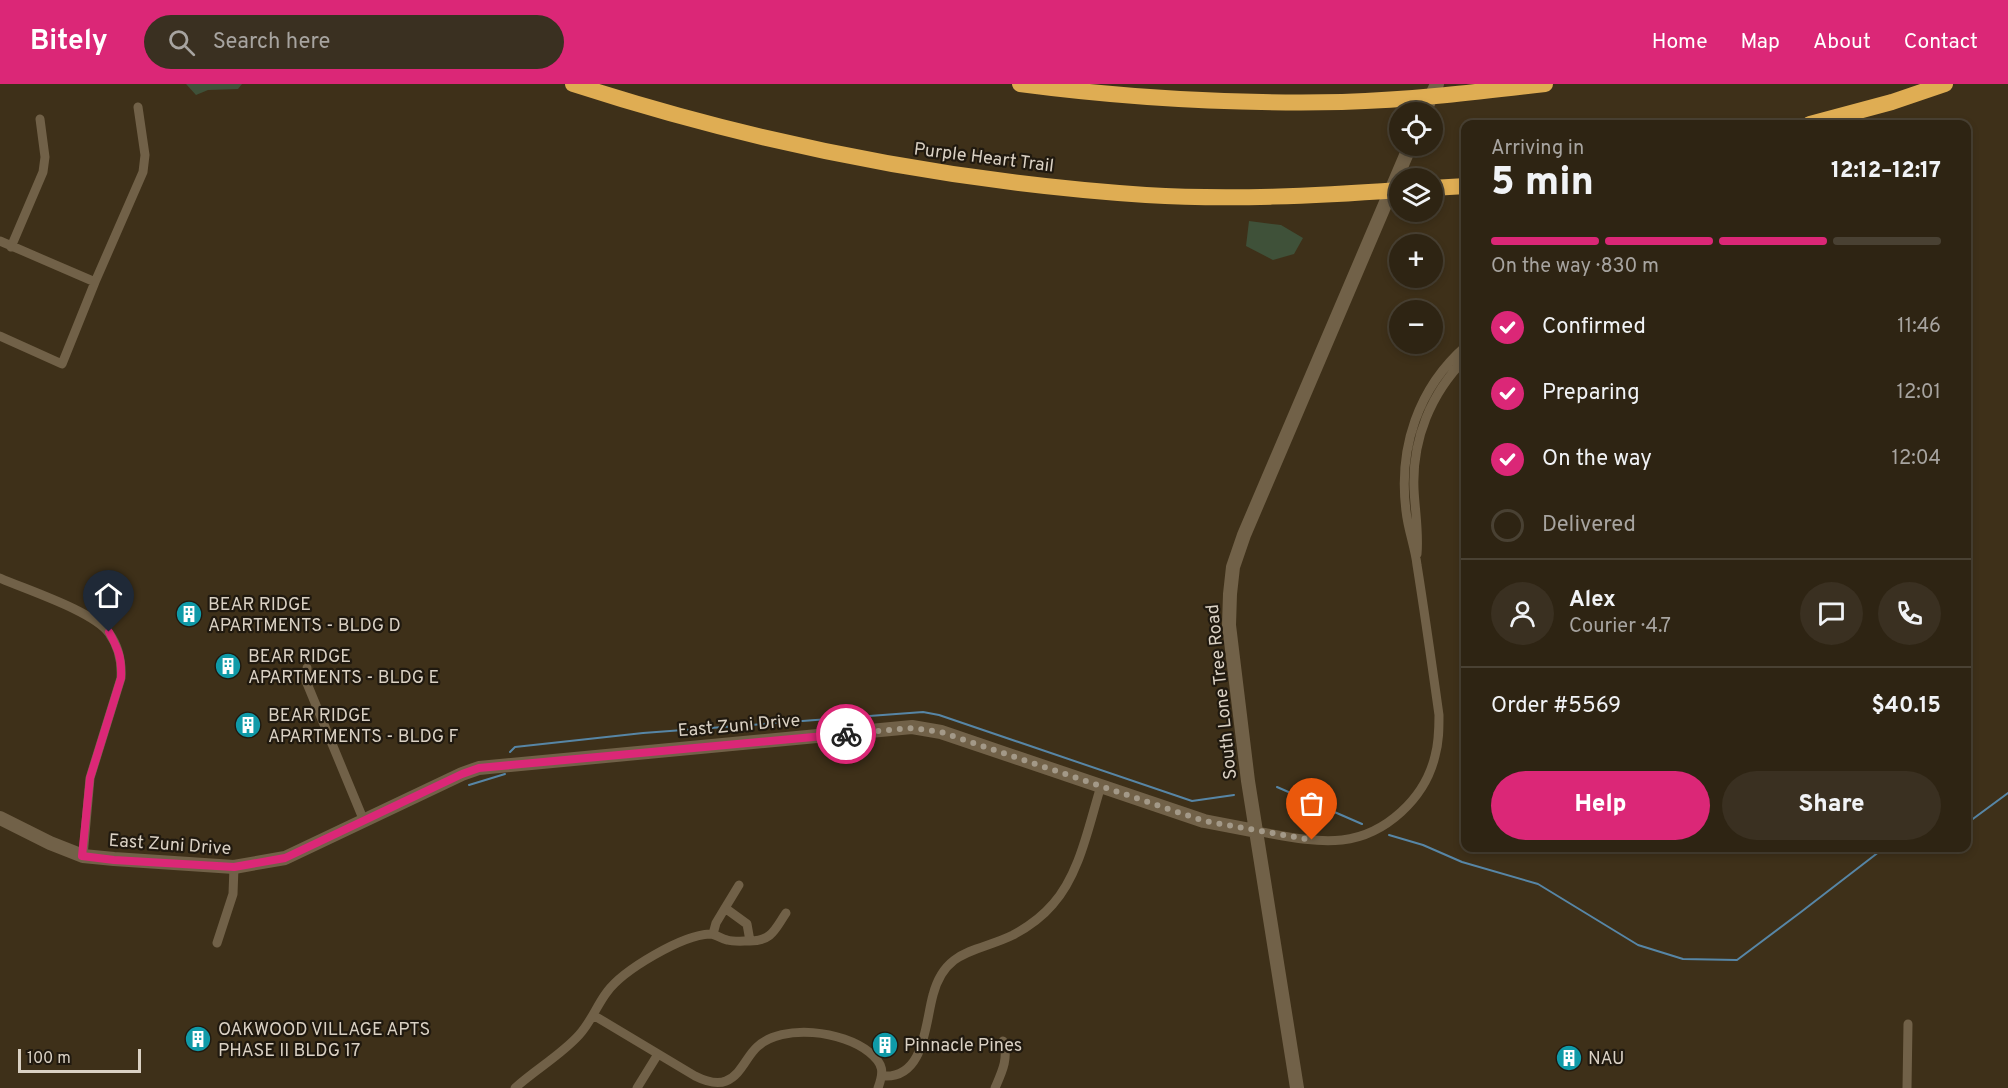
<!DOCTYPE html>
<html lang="en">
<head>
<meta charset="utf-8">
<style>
  :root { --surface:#2e2413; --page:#3a3021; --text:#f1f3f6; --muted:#a7a4a0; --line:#494133; --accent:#db2777 }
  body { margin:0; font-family:Overpass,sans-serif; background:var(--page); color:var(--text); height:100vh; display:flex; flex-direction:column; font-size:22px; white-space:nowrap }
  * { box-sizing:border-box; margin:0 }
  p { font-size:20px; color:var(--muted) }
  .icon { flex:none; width:33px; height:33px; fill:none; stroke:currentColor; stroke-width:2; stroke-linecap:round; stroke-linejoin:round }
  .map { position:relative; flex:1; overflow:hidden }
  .side { position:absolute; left:1461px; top:36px; width:510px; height:732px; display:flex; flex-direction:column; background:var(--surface); border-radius:12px; box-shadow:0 3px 9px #0003,0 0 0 2px var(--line) }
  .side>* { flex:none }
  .controls { position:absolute; left:1389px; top:18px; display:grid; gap:12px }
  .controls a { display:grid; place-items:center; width:54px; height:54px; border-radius:50%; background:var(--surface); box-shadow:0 3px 9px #0003,0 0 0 2px var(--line); font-size:30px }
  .scale { position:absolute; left:18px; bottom:15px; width:123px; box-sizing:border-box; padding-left:6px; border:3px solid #dad1c4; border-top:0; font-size:16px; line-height:21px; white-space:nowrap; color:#dad1c4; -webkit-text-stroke:4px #20190f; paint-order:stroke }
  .pin { position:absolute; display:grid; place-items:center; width:51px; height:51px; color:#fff; margin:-62px -26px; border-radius:50% 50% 50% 0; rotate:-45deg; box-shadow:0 0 6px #0007 }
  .pin .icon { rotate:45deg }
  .courier { position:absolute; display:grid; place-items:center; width:60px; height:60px; margin:-30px; border:4px solid #db2777; border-radius:50%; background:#fff; color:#222; box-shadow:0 2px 8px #0007 }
  .headline em { font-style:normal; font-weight:800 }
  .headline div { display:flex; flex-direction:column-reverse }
  .headline { display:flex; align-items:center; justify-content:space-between; height:102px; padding:0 30px }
  h1 { font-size:39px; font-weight:800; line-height:45px }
  .bar { display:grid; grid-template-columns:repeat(4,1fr); gap:9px 6px; align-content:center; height:72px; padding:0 30px }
  .bar i { height:8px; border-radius:4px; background:var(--line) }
  .bar .selected { background:var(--accent) }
  .bar p { grid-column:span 4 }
  .line { display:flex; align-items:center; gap:15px; padding:0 30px; border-top:2px solid var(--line) }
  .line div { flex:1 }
  .round { display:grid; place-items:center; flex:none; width:63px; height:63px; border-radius:32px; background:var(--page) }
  ol { padding:0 30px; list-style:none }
  li { display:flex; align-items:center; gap:18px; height:66px }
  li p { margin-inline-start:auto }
  li .icon { padding:6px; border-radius:50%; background:var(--accent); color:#fff; stroke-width:4 }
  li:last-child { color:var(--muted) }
  li i { width:33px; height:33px; border:3px solid var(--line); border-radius:50% }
  .primary-button { display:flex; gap:12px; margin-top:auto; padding:12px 30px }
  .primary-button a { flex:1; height:69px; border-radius:36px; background:var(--accent); color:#fff; font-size:24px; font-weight:800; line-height:69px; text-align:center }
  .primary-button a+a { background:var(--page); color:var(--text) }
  header { display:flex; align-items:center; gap:36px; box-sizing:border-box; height:84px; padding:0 30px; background:var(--accent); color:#fff }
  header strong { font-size:28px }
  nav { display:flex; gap:33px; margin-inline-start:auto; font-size:21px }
  .search { width:420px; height:54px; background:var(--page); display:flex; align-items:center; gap:15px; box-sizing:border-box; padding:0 21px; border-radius:33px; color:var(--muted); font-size:22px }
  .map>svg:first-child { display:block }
  .green { fill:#3f5139 }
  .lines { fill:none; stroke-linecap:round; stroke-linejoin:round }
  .stream { stroke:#5786a6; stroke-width:2 }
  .street { stroke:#716148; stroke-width:9 }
  .secondary { stroke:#716148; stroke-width:14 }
  .highway { stroke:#dfad53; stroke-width:16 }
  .done { stroke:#a39988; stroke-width:6; stroke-dasharray:0 10.8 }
  .route { stroke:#db2777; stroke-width:8 }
  .labels { text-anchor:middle; stroke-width:4.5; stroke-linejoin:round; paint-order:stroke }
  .street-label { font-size:18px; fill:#dad1c4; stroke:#20190f }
  .poi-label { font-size:18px; fill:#dad1c4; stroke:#20190f; text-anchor:start }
</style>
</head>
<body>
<header>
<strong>Bitely</strong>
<div class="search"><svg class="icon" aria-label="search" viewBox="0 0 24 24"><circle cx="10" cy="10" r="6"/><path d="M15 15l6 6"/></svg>Search here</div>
<nav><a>Home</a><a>Map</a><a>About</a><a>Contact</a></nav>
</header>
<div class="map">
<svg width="2008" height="1004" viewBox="0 0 2008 1004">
  <rect width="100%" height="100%" fill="#3e3019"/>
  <!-- green -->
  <path class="green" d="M186,0H242L238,5L208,6L196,11Z
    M1249,137L1281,141L1303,154L1294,170L1273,176L1246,162Z"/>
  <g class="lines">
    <!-- stream -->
    <path class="stream" d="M510,668L515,663L643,649L923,628L939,631L1192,717L1234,711
      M469,701L505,690
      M1277,703L1362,740
      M1966,740L2008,709
      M1389,751L1423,761L1462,778L1538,800L1638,861L1683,875L1737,876L1801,828L1884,764"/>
    <!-- street -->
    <path class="street" d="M0,157L95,198
      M11,163L43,88L45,73L40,35
      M0,252L62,280L95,198L143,88L145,71L138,23
      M1417,470C1419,448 1415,427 1414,405C1412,355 1431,309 1466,274
      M0,494C27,506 93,527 109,549C119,563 122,577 121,594L90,694L83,772
      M307,584L306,597L364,737
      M1256,747C1284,752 1314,759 1342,756C1386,751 1425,714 1435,672C1439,658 1439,645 1439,631C1432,581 1425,531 1417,481C1415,463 1408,446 1406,427C1398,364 1418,304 1466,262
      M725,824L739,801
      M750,857C772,857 775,845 786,829
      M217,859L233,810L234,783
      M593,931L695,992C705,997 716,1001 726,997C741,991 746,973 757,963C783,939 843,947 869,968C884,980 884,988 878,1004
      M883,992C925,995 925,939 933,911C945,864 979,868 1013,851C1028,843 1042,833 1053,820C1080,790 1089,740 1101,702
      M515,1004C536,985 561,971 579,951C591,938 597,921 607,908C623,886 682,851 710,850C716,850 721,855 727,856C734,858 743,857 750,857L747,840L725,824L716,839L713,850
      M637,1004L658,970
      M995,1004C1002,988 1009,974 1003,957
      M1907,1004L1908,940"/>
    <!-- secondary -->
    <path class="secondary" d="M1424,28L1437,0
      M0,734L50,759L83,772L114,775L234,783L285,774L462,690L479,684L912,643L941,648L1204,737L1256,747
      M1297,1004L1248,697L1229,541L1230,510L1233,483L1244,451L1410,62"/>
    <!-- highway -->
    <path class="highway" d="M573,0C758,60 951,98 1146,111C1230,116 1315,112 1400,106
      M1020,0C1126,14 1235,20 1342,18C1410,16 1478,8 1545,0
      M1810,40L1892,18L1945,0
      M1432,104L1466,102"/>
  </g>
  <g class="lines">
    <!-- done -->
    <path class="done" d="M846,650L912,644L941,648L1204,737L1312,756"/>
    <!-- route -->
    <path class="route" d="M109,548C118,565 122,573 121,594L90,694L82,772L114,776L234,783L285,774L462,690L479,684L846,650"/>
  </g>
  <!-- icons -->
  <defs>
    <g id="building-disc" transform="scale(1.35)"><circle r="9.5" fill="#0f9aa8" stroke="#20190f"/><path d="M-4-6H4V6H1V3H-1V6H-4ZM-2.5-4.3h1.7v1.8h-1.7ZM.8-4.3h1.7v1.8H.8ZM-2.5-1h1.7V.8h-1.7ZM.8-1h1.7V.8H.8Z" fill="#fff"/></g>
  </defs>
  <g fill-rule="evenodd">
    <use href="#building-disc" x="189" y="530"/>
    <use href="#building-disc" x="228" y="582"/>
    <use href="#building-disc" x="248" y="641"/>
    <use href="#building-disc" x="198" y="955"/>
    <use href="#building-disc" x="885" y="961"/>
    <use href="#building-disc" x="1569" y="974"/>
  </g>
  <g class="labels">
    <!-- street labels -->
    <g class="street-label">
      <text transform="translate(984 73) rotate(7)" y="6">Purple Heart Trail</text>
      <text transform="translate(1221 608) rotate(-96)" y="6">South Lone Tree Road</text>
      <text transform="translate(739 641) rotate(-5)" y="6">East Zuni Drive</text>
      <text transform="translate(170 760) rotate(4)" y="6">East Zuni Drive</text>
    </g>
    <!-- poi labels -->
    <g class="poi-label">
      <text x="208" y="526">BEAR RIDGE<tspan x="208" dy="21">APARTMENTS - BLDG D</tspan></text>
      <text x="248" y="578">BEAR RIDGE<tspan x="248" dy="21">APARTMENTS - BLDG E</tspan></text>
      <text x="268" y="637">BEAR RIDGE<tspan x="268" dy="21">APARTMENTS - BLDG F</tspan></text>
      <text x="218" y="951">OAKWOOD VILLAGE APTS<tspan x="218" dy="21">PHASE II BLDG 17</tspan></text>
      <text x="904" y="967">Pinnacle Pines</text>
      <text x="1588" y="980">NAU</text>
    </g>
  </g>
</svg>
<div class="controls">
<a><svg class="icon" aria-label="locate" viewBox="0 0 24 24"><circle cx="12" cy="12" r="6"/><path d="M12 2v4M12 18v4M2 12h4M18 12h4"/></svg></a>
<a><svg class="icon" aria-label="layers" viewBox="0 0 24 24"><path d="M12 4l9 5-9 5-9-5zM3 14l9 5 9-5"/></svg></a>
<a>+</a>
<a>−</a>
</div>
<div class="scale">100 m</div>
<div class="pin" style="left:1312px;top:756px;background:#ea580c"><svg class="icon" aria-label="bag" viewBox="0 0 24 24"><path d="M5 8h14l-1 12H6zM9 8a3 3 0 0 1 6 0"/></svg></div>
<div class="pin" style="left:109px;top:548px;background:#1f2937"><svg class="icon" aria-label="home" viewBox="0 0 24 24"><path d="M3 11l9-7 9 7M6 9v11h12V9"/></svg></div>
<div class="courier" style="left:846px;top:650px"><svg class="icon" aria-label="bike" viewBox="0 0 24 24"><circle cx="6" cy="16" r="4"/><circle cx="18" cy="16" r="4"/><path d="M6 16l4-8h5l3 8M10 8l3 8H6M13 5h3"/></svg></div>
<section class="side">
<div class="headline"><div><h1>5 min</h1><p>Arriving in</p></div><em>12:12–12:17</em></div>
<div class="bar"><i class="selected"></i><i class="selected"></i><i class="selected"></i><i></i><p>On the way · 830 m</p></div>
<ol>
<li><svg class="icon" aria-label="check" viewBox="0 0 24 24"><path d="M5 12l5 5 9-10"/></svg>Confirmed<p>11:46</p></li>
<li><svg class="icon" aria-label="check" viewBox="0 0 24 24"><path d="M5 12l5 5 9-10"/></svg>Preparing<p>12:01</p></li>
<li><svg class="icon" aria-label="check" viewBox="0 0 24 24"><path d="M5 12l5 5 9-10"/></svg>On the way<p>12:04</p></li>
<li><i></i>Delivered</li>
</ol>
<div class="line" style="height:108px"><a class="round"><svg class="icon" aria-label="person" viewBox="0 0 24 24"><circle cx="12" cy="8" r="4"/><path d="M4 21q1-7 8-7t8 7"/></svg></a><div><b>Alex</b><p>Courier · 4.7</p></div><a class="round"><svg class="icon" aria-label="chat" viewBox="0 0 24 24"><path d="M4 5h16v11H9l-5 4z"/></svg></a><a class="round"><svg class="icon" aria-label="phone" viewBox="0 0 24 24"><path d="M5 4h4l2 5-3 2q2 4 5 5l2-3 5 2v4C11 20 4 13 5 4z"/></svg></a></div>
<div class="line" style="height:78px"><div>Order #5569</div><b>$40.15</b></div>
<div class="primary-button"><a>Help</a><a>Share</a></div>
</section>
</div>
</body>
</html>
